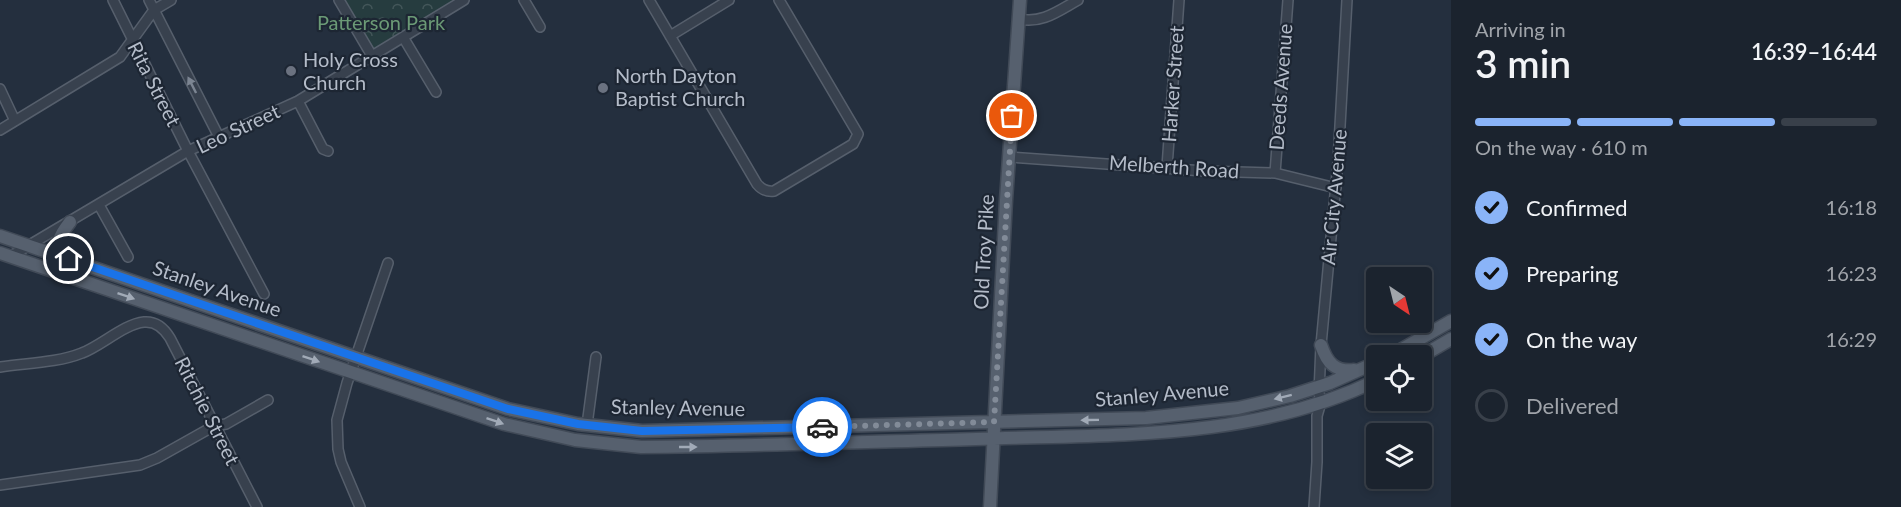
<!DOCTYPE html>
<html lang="en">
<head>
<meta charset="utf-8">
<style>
  :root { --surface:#1b232e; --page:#282f3a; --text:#f1f3f6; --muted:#a0a4aa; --line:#39404a; --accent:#8ab4f8 }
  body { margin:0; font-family:Lato,sans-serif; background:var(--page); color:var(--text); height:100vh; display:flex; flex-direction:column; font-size:22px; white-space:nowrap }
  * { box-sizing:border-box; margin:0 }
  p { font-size:20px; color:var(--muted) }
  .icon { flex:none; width:33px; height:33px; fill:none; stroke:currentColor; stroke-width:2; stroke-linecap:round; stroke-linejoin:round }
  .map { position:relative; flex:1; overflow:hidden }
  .sheet { display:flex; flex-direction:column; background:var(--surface); width:450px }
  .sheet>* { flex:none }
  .needle { width:39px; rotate:145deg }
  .buttons { position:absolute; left:1366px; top:267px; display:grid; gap:12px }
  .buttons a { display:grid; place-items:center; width:66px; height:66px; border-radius:6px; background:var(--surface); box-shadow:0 3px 9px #0003,0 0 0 2px var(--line); font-size:30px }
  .pin { position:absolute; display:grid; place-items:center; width:51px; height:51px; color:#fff; margin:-26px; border:3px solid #fff; border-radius:50%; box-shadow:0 2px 6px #0007 }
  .courier { position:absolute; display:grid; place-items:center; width:60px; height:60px; margin:-30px; border:4px solid #1a73e8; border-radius:50%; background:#fff; color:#222; box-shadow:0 2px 8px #0007 }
  .head em { font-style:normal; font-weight:600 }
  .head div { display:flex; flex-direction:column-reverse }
  .head { display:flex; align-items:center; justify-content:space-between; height:102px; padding:0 24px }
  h1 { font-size:39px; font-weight:600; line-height:45px }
  .bar { display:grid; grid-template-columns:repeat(4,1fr); gap:9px 6px; align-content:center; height:72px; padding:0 24px }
  .bar i { height:8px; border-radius:4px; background:var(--line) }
  .bar .selected { background:var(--accent) }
  .bar p { grid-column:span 4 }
  ol { padding:0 24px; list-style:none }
  li { display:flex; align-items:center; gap:18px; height:66px }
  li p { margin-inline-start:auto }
  li .icon { padding:6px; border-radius:50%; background:var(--accent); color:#111; stroke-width:4 }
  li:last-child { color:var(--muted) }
  li i { width:33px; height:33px; border:3px solid var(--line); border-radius:50% }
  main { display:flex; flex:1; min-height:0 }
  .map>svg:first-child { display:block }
  .forest { fill:url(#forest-crowns) }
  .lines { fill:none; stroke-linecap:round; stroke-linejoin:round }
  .minor-casing { stroke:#565f6c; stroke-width:12 }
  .major-casing { stroke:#414a57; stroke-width:15 }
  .minor { stroke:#38414e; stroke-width:9 }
  .major { stroke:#56606e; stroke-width:12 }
  .oneway { fill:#7c8592 }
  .oneway2 { fill:#a1aab7 }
  .done { stroke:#828b98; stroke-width:6; stroke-dasharray:0 10.8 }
  .route { stroke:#1a73e8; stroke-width:8 }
  .worship-dot { fill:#6b7280; stroke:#1d2633; stroke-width:2 }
  .labels { text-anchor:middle; stroke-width:4.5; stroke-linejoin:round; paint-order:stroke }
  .park-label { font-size:20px; fill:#6b9a76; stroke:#1d2633 }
  .poi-label { font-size:20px; fill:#b4bcc9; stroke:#1d2633; text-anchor:start }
  .street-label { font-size:20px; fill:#b4bcc9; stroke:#1d2633 }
</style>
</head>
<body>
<main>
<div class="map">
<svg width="1451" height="507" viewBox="0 0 1451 507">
  <defs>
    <pattern id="forest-crowns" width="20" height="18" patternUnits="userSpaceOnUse" patternTransform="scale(1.5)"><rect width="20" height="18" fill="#263c3f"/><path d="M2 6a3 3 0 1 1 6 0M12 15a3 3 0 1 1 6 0" fill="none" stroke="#435659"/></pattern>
  </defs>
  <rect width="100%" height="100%" fill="#242f3e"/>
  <!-- forest -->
  <path class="forest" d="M339,0H464L372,56Z"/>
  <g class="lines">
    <!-- minor casing -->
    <g class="minor-casing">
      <path id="minor" d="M113,0L188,151L264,294
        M149,0L219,137
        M339,0L372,56
        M524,0L540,27
        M649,0L757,184C762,190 767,192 774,191L853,144L858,134L779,0
        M1019,19C1042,24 1058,11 1078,0
        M670,36L729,0
        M403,37L436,92
        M0,89L15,121
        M298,101L323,149L328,151
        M0,130L120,57L154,10L171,0
        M1010,157L1204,171L1275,173L1336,188
        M1167,167L1179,0
        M1275,173L1288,0
        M99,205L128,257
        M11,256L188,151L298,101L464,0
        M0,367C26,363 57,363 82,353C101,346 124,324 144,322C156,321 164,328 170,338L257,507
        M587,425L596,357
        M0,485L140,465L157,458L214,426L226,424L268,400
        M360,507L341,462L338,449L337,420L347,383L388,263
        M1314,507L1317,462V416L1321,402L1319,393L1321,345L1338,162L1347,0"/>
    </g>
    <!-- major casing -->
    <g class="major-casing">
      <path id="major" d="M0,236L508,409L578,424L642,431L1146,418L1238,408L1290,396L1330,383L1377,362
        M0,253L504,424L575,440L641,447C753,446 865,442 976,439C1112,434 1252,441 1377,380
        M68,258C52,245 60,235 70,222
        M1321,345C1327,363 1335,372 1354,370
        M1390,356L1451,321
        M1422,356L1451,339
        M990,507L1006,200L1020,0"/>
    </g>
    <!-- minor -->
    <use href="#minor" class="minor"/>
    <!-- major -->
    <use href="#major" class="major"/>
  </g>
  <!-- one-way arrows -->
  <defs><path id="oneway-solid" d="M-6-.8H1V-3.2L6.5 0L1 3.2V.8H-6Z" transform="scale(1.5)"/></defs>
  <use class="oneway" href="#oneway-solid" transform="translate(192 85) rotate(-117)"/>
  <g class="oneway2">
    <use href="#oneway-solid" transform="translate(126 296) rotate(19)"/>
    <use href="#oneway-solid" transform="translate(311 359) rotate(19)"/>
    <use href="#oneway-solid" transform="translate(1283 397) rotate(166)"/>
    <use href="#oneway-solid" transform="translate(1090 420) rotate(179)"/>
    <use href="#oneway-solid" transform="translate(495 421) rotate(19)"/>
    <use href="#oneway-solid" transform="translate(688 447)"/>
  </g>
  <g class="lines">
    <!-- done -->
    <path class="done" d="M822,427L994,422L1012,116"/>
    <!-- route -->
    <path class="route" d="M69,259L508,409L578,424L642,431L822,427"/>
  </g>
  <!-- markers -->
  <g class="worship-dot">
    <circle cx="291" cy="71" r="6"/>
    <circle cx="603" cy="88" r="6"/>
  </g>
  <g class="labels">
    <!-- park labels -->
    <g class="park-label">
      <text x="381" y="30">Patterson Park</text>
    </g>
    <!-- poi labels -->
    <g class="poi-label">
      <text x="303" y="67">Holy Cross<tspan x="303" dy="23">Church</tspan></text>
      <text x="615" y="83">North Dayton<tspan x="615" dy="23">Baptist Church</tspan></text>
    </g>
    <!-- street labels -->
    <g class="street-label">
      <text transform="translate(154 84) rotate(63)" y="7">Rita Street</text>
      <text transform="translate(1173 84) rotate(-86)" y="7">Harker Street</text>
      <text transform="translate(1281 87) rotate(-86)" y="7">Deeds Avenue</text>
      <text transform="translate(238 129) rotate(-25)" y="7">Leo Street</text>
      <text transform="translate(1174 167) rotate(4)" y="7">Melberth Road</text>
      <text transform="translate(1334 197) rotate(-85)" y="7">Air City Avenue</text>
      <text transform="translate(984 252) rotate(-87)" y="7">Old Troy Pike</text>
      <text transform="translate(217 289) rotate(19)" y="7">Stanley Avenue</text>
      <text transform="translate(1162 394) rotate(-5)" y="7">Stanley Avenue</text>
      <text transform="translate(678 408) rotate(1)" y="7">Stanley Avenue</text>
      <text transform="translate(207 411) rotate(63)" y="7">Ritchie Street</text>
    </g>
  </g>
</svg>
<div class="buttons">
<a><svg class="needle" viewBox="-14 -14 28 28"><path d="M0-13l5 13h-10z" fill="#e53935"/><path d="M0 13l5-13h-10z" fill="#a0a4aa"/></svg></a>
<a><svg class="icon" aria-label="locate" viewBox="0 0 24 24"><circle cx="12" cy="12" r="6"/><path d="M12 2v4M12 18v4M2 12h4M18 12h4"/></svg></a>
<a><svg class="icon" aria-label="layers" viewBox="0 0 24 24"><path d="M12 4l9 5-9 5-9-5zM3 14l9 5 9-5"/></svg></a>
</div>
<div class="pin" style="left:1012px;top:116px;background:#ea580c"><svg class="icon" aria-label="bag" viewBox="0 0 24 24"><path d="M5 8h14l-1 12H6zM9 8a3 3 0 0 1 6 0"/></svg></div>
<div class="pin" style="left:69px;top:259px;background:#1f2937"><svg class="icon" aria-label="home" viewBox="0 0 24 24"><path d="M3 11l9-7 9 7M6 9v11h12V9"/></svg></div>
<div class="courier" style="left:822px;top:427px"><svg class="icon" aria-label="car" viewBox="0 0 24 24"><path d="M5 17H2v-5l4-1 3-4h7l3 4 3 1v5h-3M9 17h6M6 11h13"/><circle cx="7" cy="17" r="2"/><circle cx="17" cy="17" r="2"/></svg></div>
</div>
<section class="sheet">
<div class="head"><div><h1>3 min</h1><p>Arriving in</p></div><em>16:39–16:44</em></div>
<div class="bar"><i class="selected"></i><i class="selected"></i><i class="selected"></i><i></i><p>On the way · 610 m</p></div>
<ol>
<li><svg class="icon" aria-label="check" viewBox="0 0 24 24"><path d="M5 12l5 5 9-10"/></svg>Confirmed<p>16:18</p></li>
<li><svg class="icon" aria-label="check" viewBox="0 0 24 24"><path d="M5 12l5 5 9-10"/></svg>Preparing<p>16:23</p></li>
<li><svg class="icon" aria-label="check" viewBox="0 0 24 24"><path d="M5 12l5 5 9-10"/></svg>On the way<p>16:29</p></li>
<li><i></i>Delivered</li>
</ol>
</section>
</main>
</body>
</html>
